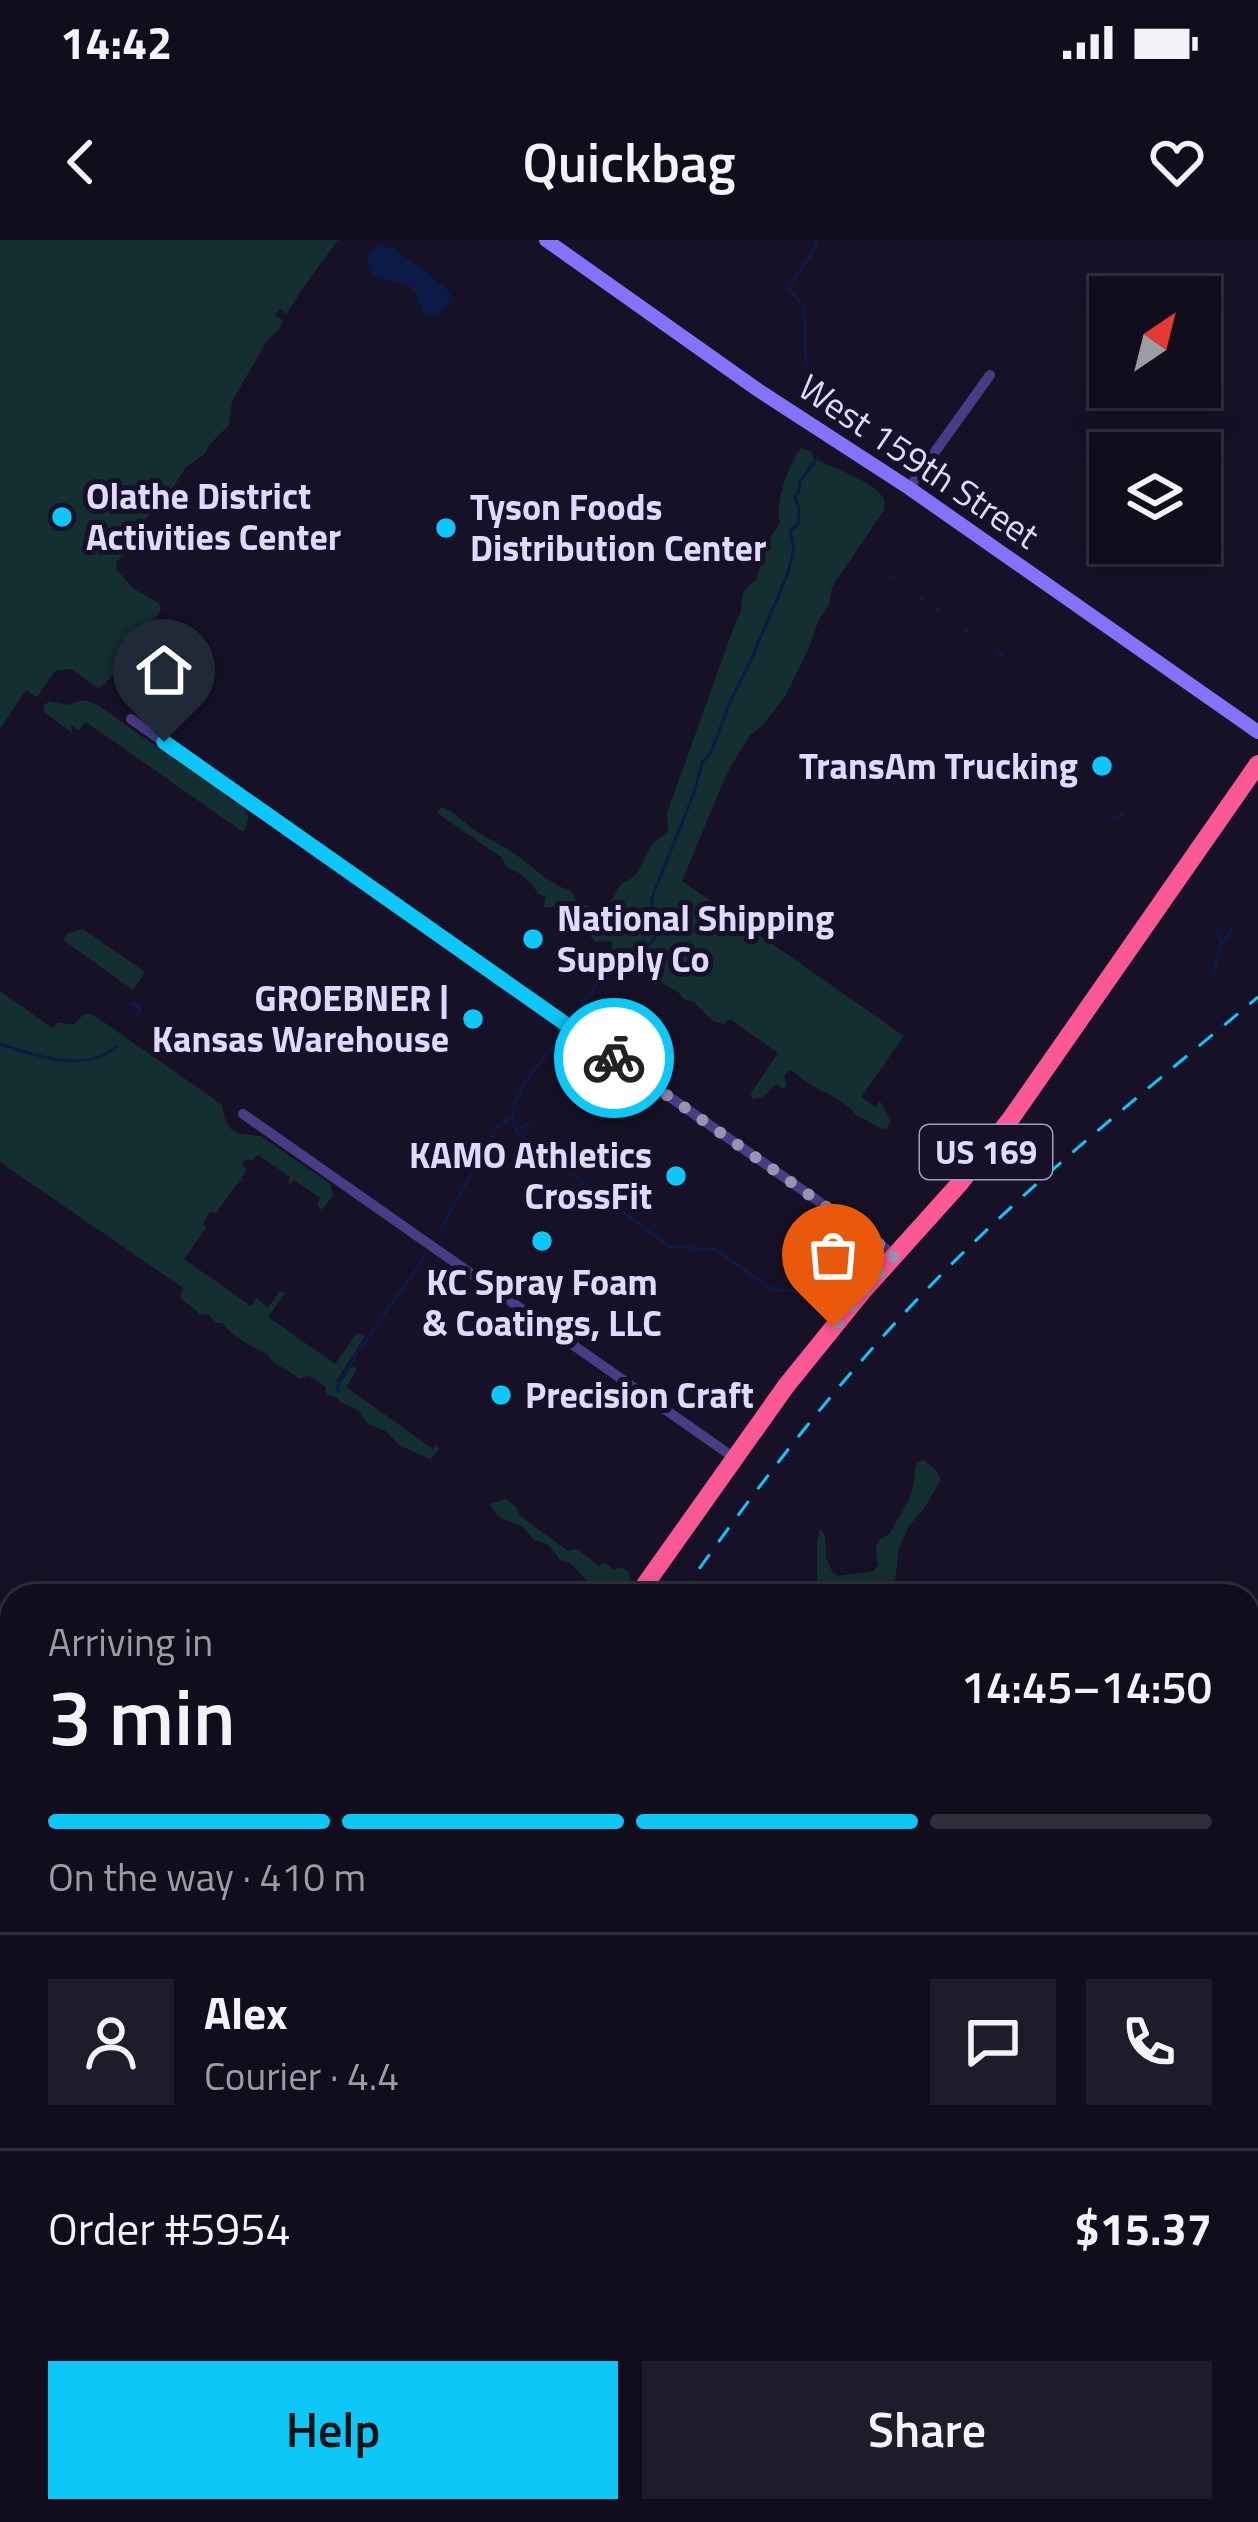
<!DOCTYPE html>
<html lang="en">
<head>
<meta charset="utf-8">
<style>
  :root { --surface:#110d1d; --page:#1e1b2a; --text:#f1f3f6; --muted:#9c9ca4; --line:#302d3b; --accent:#0cc7f7 }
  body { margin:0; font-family:"Titillium Web",sans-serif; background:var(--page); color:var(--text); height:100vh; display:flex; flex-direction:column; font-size:45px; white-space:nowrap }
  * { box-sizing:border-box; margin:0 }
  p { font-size:39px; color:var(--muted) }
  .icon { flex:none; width:66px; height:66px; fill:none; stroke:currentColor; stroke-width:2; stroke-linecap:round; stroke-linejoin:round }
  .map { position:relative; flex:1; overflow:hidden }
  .sheet { position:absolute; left:0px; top:1344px; width:1260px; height:939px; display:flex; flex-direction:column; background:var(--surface); border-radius:36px 36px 0 0; box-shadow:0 6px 30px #0003,0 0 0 3px var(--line) }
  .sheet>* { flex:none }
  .needle { width:78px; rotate:35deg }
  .controls { position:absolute; left:1089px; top:36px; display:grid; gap:24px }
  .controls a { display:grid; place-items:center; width:132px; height:132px; border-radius:0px; background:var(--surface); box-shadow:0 6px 30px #0003,0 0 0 3px var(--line); font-size:60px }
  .pin { position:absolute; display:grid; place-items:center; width:102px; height:102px; color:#fff; margin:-123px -51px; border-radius:50% 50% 50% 0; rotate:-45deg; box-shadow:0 0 12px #0007 }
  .pin .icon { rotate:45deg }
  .courier { position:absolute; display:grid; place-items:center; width:120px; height:120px; margin:-60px; border:9px solid #0cc7f7; border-radius:50%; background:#fff; color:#222; box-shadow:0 3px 15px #0007 }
  .head em { font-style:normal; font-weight:600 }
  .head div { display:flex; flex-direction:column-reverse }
  .head { display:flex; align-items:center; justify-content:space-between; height:204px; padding:0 48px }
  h1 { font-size:78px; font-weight:600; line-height:90px }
  .bar { display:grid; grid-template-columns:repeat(4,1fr); gap:18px 12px; align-content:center; height:144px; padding:0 48px }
  .bar i { height:15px; border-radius:9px; background:var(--line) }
  .bar .on { background:var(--accent) }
  .bar p { grid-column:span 4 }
  .line { display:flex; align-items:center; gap:30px; padding:0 48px; border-top:3px solid var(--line) }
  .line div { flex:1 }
  .round { display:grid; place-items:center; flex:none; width:126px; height:126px; border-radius:0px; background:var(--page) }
  .primary-button { display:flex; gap:24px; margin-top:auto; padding:24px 48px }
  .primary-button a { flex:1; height:138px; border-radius:0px; background:var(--accent); color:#111; font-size:48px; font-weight:600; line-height:138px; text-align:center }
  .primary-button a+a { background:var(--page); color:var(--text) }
  .status { display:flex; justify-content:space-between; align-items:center; height:84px; padding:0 60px; background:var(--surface); direction:ltr }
  .status svg { height:33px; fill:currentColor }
  header { display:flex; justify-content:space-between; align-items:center; height:156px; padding:0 48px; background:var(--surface); font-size:54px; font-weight:600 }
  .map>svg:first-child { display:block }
  .green { fill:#142f31 }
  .water { fill:#0c1b45 }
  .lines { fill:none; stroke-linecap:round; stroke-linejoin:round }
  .stream { stroke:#0c1b45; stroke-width:3 }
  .street { stroke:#473d85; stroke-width:10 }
  .secondary { stroke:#8473fa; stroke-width:14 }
  .highway { stroke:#f95895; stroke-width:18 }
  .rail { stroke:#0cc7f7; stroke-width:3; stroke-dasharray:18 15; stroke-linecap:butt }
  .done { stroke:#9a92b3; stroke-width:12; stroke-dasharray:0 21.6 }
  .route { stroke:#0cc7f7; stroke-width:15 }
  .poi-dot { fill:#0cc7f7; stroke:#171127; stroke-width:4.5 }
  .labels { text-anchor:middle; stroke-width:10; stroke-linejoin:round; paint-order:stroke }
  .shield { fill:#171127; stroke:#a49cbe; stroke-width:3 }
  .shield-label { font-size:33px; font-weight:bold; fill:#e1d8fe }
  .street-label { font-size:36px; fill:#e1d8fe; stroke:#171127 }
  .poi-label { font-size:36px; font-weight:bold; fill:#e1d8fe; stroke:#171127; text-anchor:start }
</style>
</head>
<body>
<div class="status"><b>14:42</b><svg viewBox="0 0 49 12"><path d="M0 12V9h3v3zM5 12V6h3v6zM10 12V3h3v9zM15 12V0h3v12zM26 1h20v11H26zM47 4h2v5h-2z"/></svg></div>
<header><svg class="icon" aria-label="back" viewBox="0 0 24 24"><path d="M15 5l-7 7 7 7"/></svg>Quickbag<svg class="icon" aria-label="heart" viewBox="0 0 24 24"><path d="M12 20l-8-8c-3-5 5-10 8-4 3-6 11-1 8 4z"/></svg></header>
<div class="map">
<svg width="1258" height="2282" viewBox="0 0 1258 2282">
  <rect width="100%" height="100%" fill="#171127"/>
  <!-- green -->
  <path class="green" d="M0,0H338C322,22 303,46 289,71L286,74L280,68L275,75L283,81L279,89L267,101L232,161L229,185L209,205L205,214L186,227L167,257L147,277L128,311L117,321L116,329L134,349L159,363L161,369C157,379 148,382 145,392C122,405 119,439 98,448L71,429L55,431L37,457L26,450L0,489Z
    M801,208L812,212L813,218C828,226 880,244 884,260C885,263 884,267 884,270L832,347L829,365L819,379L808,410L786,455L762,486L750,495L727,533L682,641L904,796L861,857L875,867L880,861L891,882L886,889C875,889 869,879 858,877C846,860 824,853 808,843C802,839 797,834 791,830L786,833L784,837L787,844L784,849L776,844L763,857L752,859L751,853L778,813L730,779L723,784L713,781L694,762L684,759L678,752L661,742L650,725L616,713L612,710V701L596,702L589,695V686C574,670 566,664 546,668L543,666L546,657L538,654L532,644L519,633L507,627L501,617L437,573L441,567C454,571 462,581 473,589C484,597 496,602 507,609C529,622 547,644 571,651L577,662L593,668L600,678L608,674V666L621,644C644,634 639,623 652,605C656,600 663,596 668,591L667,573L736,381C745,368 739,366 743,354C745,346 752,344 757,339L764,306L780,284C775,259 787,229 801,208Z
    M83,460L96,464L226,555L227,558L244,568L249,578L243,592L86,482L79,490L71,485L72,493L44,472V466L49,461L67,465Z
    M83,689L145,732L133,750L63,700L68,693Z
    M0,751L52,788L58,782L73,785L84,774H92L221,864L226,882L231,889L240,894L261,896L330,944L333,955L322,970L317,965L320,958L294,940L288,946L290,937L258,915L252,921L245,919L242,924L247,930L241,938L245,941L240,940L216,973L210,972L203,983L206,988L184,1019L251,1066L257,1058L268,1068L279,1052H286L268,1077L335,1124L357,1093L365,1096L335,1143L345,1138L348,1128L355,1127L357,1130L346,1147L433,1209L437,1204L439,1210L430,1219L399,1205L386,1191L368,1184L358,1170L340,1162L337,1157L326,1155V1147L308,1135L300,1139C292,1133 284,1129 275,1123C263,1114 275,1117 261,1111C248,1105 231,1095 222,1083H216L208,1074L201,1075L180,1057L183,1048L0,922Z
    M924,1220L935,1229L941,1239L924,1269L909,1286L899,1308L893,1356H817V1302L820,1289L825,1295L826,1318L833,1333L838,1336L874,1331L878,1325C875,1309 873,1300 890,1294C896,1280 907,1266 911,1254C915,1243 913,1233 917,1222Z
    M506,1259L517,1268L519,1275L568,1311L577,1309L599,1326L604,1322L615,1330L619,1327L628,1331L631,1340L620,1356H615C609,1352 603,1351 597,1348C581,1341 579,1323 560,1320L549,1305L534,1300L523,1287C514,1282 504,1281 496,1274L490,1264Z"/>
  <!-- water -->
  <path class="water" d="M376,6L395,8C403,17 409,20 419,26C428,32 439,44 450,52L452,60L437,76L424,75C408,30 409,53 374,35C365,25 365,14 376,6Z"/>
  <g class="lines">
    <!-- stream -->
    <path class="stream" d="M816,164L806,125L804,67L789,49C795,31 813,20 817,0
      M890,336L893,338
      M920,357L923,359
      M935,368L938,370
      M965,389L968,391
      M998,412L1003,416
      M1112,576L1116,578L1122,574
      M1216,691L1219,693L1221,705
      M583,726L602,737
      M1213,734L1221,705L1232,689
      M132,763L141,770L136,776
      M574,776C584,762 593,746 607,735C624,721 643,716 655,697L651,668L653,655L694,553L702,523L711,512L730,462L750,422L788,333L794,309L790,291L798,284L799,269L795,257L799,251L800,241L819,216
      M561,796C542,823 502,858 516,892L669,1006L716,1010L773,1050L819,1052L823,1068
      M0,804C36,816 86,834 117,806
      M518,889L532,882
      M523,923L533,905
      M572,957L581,944
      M439,992L497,888L510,877
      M339,1151L337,1147L357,1113L424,1018"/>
    <!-- street -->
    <path class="street" d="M909,248L990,135
      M131,479L895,1015
      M243,874L733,1217
      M0,1429L12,1438"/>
    <!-- secondary -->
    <path class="secondary" d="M546,0L758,150L909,248L1258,492
      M0,2229L12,2237
      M71,2275L80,2282"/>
    <!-- highway -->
    <path class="highway" d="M637,1356L786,1146L862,1052L960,943L1012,877L1258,524
      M0,2262L12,2245"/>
    <!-- rail -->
    <path class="rail" d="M680,1356C758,1245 839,1139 934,1042C1034,939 1148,849 1258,757
      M31,2282L38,2271"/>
  </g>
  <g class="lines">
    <!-- done -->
    <path class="done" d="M614,818L895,1015L833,1087"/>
    <!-- route -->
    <path class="route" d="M164,502L614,818"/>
  </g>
  <!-- markers -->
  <g class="poi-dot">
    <circle cx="62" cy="277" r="12"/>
    <circle cx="446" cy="288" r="12"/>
    <circle cx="1102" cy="526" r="12"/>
    <circle cx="533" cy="699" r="12"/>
    <circle cx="473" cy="779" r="12"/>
    <circle cx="676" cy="936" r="12"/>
    <circle cx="542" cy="1001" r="12"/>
    <circle cx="501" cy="1155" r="12"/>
  </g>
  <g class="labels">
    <!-- shield labels -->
    <rect class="shield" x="920" y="885" width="132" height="54" rx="9"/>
    <g class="shield-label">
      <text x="986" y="924">US 169</text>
    </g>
    <!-- street labels -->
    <g class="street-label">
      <text transform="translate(919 221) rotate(34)" y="13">West 159th Street</text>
    </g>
    <!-- poi labels -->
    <g class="poi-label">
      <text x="86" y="269">Olathe District<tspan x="86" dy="41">Activities Center</tspan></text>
      <text x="470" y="280">Tyson Foods<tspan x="470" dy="41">Distribution Center</tspan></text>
      <text x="1078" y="539" text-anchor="end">TransAm Trucking</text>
      <text x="557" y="691">National Shipping<tspan x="557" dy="41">Supply Co</tspan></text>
      <text x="449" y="771" text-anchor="end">GROEBNER |<tspan x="449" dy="41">Kansas Warehouse</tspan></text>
      <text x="652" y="928" text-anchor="end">KAMO Athletics<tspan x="652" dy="41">CrossFit</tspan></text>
      <text x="542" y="1055" text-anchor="middle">KC Spray Foam<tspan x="542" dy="41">&amp; Coatings, LLC</tspan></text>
      <text x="525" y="1168">Precision Craft</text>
    </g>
  </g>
</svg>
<div class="controls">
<a><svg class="needle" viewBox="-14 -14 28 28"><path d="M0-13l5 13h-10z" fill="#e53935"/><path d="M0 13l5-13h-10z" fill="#9c9ca4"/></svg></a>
<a><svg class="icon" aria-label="layers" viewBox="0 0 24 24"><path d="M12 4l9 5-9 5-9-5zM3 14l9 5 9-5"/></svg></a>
</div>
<div class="pin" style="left:833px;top:1087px;background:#ea580c"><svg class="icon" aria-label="bag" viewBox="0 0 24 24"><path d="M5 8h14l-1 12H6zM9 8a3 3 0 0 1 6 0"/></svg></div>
<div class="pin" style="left:164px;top:502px;background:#1f2937"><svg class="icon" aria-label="home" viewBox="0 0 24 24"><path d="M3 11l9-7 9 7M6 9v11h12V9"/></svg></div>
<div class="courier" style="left:614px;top:818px"><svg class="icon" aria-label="bike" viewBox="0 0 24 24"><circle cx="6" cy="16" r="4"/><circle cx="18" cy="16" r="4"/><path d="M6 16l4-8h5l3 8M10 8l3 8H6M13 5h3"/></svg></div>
<section class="sheet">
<div class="head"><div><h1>3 min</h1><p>Arriving in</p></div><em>14:45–14:50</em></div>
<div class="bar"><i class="on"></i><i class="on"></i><i class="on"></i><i></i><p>On the way · 410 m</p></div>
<div class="line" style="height:216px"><a class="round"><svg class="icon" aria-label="person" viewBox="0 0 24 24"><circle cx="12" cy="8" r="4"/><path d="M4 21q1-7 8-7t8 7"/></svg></a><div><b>Alex</b><p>Courier · 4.4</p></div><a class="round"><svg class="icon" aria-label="chat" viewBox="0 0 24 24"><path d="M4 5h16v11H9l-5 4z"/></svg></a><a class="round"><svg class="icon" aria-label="phone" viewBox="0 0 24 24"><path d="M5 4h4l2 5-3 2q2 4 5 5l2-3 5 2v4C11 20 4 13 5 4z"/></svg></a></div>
<div class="line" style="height:156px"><div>Order #5954</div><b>$15.37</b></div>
<div class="primary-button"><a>Help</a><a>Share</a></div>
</section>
</div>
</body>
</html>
